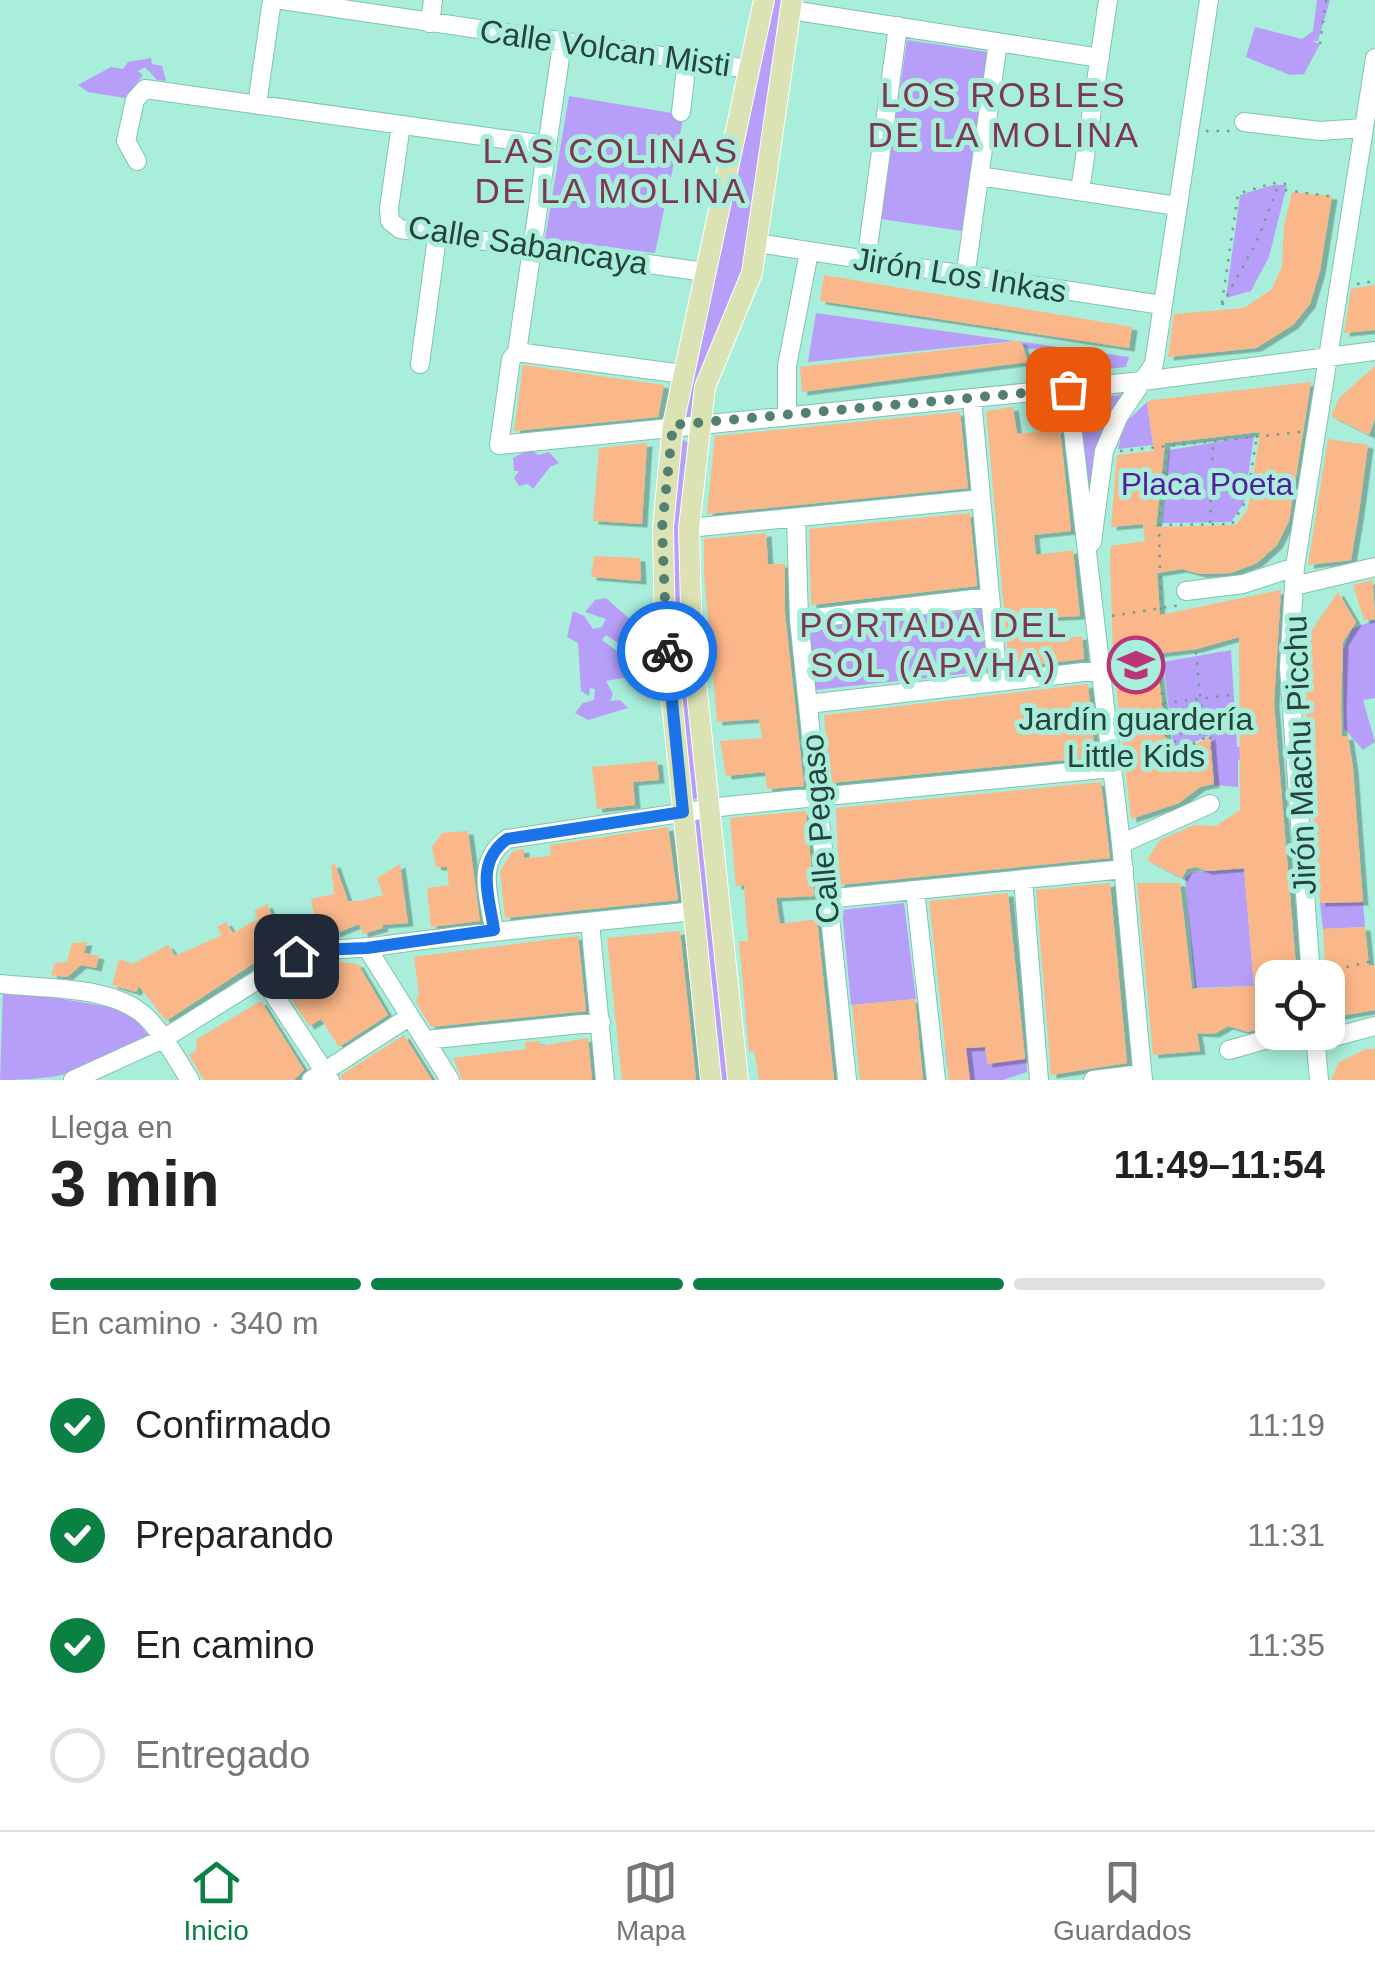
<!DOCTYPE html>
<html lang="es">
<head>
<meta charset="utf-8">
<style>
  :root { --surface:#fff; --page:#f2f2f2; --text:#222; --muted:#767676; --line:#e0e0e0; --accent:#0b8043 }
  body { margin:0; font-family:Helvetica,sans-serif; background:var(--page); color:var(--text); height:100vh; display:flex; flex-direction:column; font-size:38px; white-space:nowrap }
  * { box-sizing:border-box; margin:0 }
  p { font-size:32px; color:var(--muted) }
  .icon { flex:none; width:55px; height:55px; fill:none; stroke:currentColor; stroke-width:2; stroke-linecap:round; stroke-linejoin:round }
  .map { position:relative; height:1080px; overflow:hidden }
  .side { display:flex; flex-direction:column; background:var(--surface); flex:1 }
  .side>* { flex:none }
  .tools { position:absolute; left:1255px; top:960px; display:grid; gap:20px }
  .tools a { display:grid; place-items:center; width:90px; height:90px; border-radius:20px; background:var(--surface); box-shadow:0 5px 15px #0003; font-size:50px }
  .pin { position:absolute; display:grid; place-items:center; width:85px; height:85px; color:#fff; margin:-42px; border-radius:20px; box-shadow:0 5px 15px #0006 }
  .courier { position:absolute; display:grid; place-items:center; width:100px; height:100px; margin:-50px; border:8px solid #1a73e8; border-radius:50%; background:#fff; color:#222; box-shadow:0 2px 12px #0007 }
  .overview em { font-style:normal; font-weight:800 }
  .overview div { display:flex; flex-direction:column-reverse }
  .overview { display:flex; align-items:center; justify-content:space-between; height:170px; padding:0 50px }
  h1 { font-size:65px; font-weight:800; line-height:75px }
  .bar { display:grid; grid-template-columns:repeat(4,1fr); gap:15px 10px; align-content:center; height:120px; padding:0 50px }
  .bar i { height:12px; border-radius:8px; background:var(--line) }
  .bar .on { background:var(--accent) }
  .bar p { grid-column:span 4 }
  ol { padding:0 50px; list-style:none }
  li { display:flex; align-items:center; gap:30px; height:110px }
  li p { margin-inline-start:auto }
  li .icon { padding:10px; border-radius:50%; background:var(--accent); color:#fff; stroke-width:4 }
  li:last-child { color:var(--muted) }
  li i { width:55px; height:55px; border:5px solid var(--line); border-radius:50% }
  .tab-bar { display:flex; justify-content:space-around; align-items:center; height:140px; border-top:2px solid var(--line); background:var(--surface); font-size:28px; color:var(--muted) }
  .tab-bar a { display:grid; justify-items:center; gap:5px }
  .tab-bar .on { color:var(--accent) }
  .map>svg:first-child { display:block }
  .green { fill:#b79ff9 }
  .building { fill:#fab789; fill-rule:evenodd; filter:url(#shadow) }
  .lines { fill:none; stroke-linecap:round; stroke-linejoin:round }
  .minor-casing { stroke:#80c3b1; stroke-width:20 }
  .major-casing { stroke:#fff; stroke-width:22 }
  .path { stroke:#6c9e90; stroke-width:2.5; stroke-dasharray:2.5 8; stroke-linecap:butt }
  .minor { stroke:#fff; stroke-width:18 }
  .major { stroke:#dbe2b4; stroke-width:20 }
  .done { stroke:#547f73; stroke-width:10; stroke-dasharray:0 18 }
  .route { stroke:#1a73e8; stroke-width:12 }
  .labels { text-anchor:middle; stroke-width:10; stroke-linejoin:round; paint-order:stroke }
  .street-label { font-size:32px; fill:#27433c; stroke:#a9eeda }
  .park-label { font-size:32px; fill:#561da3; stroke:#a9eeda }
  .poi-label { font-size:32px; fill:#27433c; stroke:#a9eeda }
  .neighbourhood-label { font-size:35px; letter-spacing:2.5px; fill:#7b3854; stroke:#a9eeda }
</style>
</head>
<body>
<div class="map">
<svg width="1375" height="1080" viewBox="0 0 1375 1080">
  <defs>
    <filter id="shadow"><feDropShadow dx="5.5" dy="3.5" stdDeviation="0" flood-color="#0004"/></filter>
  </defs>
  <rect width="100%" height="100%" fill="#a9eeda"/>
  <!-- green -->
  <path class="green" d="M770,0H786L748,262L694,416L687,419L683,417Z
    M1317,0H1330L1318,41H1312L1320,44L1304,74L1290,75L1246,57L1255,27L1302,39L1313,31Z
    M907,40L988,52L962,231L881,219Z
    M151,58L152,64L162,66L166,81L157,80L145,67L138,71L143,75L125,98L88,92L78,85L111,67L123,69L128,62Z
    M569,96L684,115L655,253L545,239Z
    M1273,185H1287L1269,257L1251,291L1226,298L1240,195Z
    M816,313L1129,357L1126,367L1067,373L1060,348L1028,349L1016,341L808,362Z
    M1121,395L1107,427L1090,529L1075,400Z
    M1147,402L1153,445L1118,449L1124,424Z
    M1254,436L1244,503L1231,522L1162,523L1169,450Z
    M682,439L689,444L700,797L693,800L669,608L668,540L678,441Z
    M531,449L538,455L549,452L559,463L550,467L533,489L528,484L519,486L514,478L519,471H514L513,458Z
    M606,598L633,622L630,637L621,645L606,635L602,640L621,654L633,676L606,681L613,694L610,701L620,700L628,708L588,720L575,713L583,703L594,700L595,689L590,688L589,696L581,691L578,643L567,637L573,611L584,616L593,629L602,627L606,619L585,612L595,600Z
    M982,609L989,671L815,690L808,628Z
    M1375,620V698L1363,700L1375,742L1363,750L1344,728L1343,650L1352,629Z
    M1231,650L1237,747L1278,744V758L1238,760V787L1214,785L1210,735L1174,751L1163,662Z
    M694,817L703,820L732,1080H717L690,824Z
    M1244,869L1254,986L1195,988L1185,878L1192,872Z
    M1363,902L1365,927L1323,929L1320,903Z
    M904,903L916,999L851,1005L842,910Z
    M3,989L127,1010L150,1037C101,1071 59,1080 0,1080Z
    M985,1047L988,1063L1026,1059L1027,1072L1003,1080H970L968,1066L947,1067L945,1050Z"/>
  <!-- building -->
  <path class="building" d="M1292,192L1332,196L1320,271L1310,304L1293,325L1256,348L1168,357L1174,314L1244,308L1272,289L1282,266L1284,226Z
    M824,275L1132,327L1129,348L820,301Z
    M1375,285V330L1344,333L1351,289Z
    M1021,341L1028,362L802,392L800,367Z
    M523,365L664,385L658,417L514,431Z
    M1375,366V419L1369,435L1331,416L1340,397Z
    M1311,382L1289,521L1277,545L1257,563L1231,573L1200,574L1182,569L1157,573L1160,615L1281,590L1274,703L1297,978H1272V1025L1248,1032L1228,1026L1214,1034L1197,1033L1200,1051L1153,1055L1137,883H1180L1192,989L1254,986L1244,868L1207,871L1196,867L1187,869L1182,878L1147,860L1160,840L1194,825L1216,826L1240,810L1239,637L1197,649L1156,654L1169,760L1210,736L1214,784L1200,787L1179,803L1131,819L1113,657L1110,554L1111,546L1145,541L1143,524L1111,527L1117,455L1154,451L1147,402L1152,400ZM1260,432L1248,509L1236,525L1156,527L1165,443Z
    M1013,407L1017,434L1060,429L1071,531L1034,535L1036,555L1073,550L1080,616L1041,618L1044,641L1082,636L1084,659L1009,668L986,411Z
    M960,412L968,488L707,514L715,436Z
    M1328,439L1368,445L1359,512L1351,560L1308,565Z
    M647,443L642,524L593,521L599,448Z
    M970,513L977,586L811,605L809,529Z
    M766,533L768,564H785V613L804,786L767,789L765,772L726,776L720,741L762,738L759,719L717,722L704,573V539Z
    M594,556L640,558L641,581L591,577Z
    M1373,580L1375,619L1364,620L1353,585Z
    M1338,592L1356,622L1343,642L1341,707L1342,737L1348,736L1353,768L1363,902L1320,903L1306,726V654L1312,630Z
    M1088,684L1095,757L830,783L824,715Z
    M657,761L659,780L633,782L635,805L597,809L592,767Z
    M1101,782L1110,858L839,885L836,808Z
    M806,811L814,896L776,898L780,924L817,919L834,1080H759L754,1051L749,1052L739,941H748L744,885L736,886L730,818Z
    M668,827L678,900L505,918L500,871L513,851L524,849V858L539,857L551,856L550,845Z
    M468,831L480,921L431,927L427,888L449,885L447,867H436L432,847L442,833Z
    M335,864L348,901H361L383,895L377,878L400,864L408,923L382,925L383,928L363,934L359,924L334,934L333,928L317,930L311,899L334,894L331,865Z
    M1110,883L1127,1063L1051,1075L1036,890Z
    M1008,893L1025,1059L987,1064L985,1047L966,1048L970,1080H949L929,901Z
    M267,904L283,944L166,1021L139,986L136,992L112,985L119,959L133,964L168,945L175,956L222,935L217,927L226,922L233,933L258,919L254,911Z
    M1365,927L1369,966L1375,965V1010L1328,1018L1323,929Z
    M680,931L696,1080H622L607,938Z
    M578,936L586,1011L431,1027L416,1002L419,994L414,957Z
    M87,942L84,953L99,956L96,968L81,965L67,977L51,975L55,963L67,962L72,943Z
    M342,962L358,964L388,1015L339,1047L321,1019L309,1026L280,981L305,968Z
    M915,999L923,1080H860L852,1005Z
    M261,1001L304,1070L294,1080H204L189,1055L196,1051L197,1039Z
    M404,1035L432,1080H342L341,1075Z
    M588,1038L592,1080H462L453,1058L526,1049L525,1042L540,1041L541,1046Z
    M1366,1049H1375V1080H1331L1339,1062Z"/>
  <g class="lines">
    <!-- minor casing -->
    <g class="minor-casing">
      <path id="minor" d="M282,0L749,69
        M791,10L1100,58
        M430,23L433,0
        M562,44L517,352L511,359L499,445L1143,381L1375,351
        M257,105L272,0
        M681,112L687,60
        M1244,122L1320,131L1364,128
        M401,125L389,208L390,221L400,229L705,272
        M137,161L126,141L135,100L145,89L546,145
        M979,176L1177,206
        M1080,191L1108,0
        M757,243L1162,305
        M866,262L898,26
        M965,278L998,42
        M517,352L683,374
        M420,364L437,237
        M1068,389L1121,844L1143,1080
        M972,399L998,682
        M787,416V366L809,252
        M796,518L799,620L847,1080
        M689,528L981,499
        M1092,542L1104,451L1119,416L1154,364L1209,0
        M1294,586L1375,567
        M1186,591L1243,584L1295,567
        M799,620L990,597
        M808,704L1101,670
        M1121,844L1210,804
        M1023,879L1039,1080
        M915,890L936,1080
        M826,899L1124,869
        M590,922L605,1080
        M494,930C489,895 475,862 507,839L727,806L1112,768
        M367,948L450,1080
        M263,978L330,1080
        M1311,978L1289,667L1295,567L1375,58
        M0,984C43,989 111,985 145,1016C163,1033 176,1059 190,1080
        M1315,1033L1319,1080
        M425,1040L601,1022
        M1315,1042L1375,1026
        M1229,1050L1293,1032
        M73,1080L163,1039L296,956C326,947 356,950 387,945C489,931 591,922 694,911
        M311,1080L409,1017
        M1093,1080L1141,1074"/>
    </g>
    <!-- major casing -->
    <g class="major-casing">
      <path id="major" d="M711,1080L665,635L663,527L673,425L764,0
        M738,1080L692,645L689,528L705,387L752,273L792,0"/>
    </g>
    <!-- path -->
    <path class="path" d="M1320,44L1326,0
      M1206,131H1232
      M1357,284L1375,281
      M1222,303L1238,194L1273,183L1290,184
      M1222,305L1257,241L1277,189L1336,197
      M1120,451L1301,432
      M1165,474L1247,477
      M1210,523L1213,441
      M1159,525L1232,524L1247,499L1257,435
      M1161,610L1159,527L1167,448
      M1112,616L1181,605
      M1196,652L1204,736
      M1159,661L1168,758L1210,735L1216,789
      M1164,703L1232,695
      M1168,751L1199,710
      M1326,972L1372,961"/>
    <!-- minor -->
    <use href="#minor" class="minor"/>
    <!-- major -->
    <use href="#major" class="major"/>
  </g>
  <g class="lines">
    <!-- done -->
    <path class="done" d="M667,651L662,528L673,425L1068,389"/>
    <!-- route -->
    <path class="route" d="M296,956L318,950L367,948L494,930C489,895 475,863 507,839L683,812L667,651"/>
  </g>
  <!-- icons -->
  <defs>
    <g id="school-ring" transform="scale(2.875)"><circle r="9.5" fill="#a9eeda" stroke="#bb3475" stroke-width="1.5"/><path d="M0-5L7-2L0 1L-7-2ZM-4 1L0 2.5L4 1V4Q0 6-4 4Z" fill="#bb3475"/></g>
  </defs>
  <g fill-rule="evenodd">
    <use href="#school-ring" x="1136" y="665"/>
  </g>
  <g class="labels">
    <!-- street labels -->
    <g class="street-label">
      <text transform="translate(605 48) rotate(8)" y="11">Calle Volcan Misti</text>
      <text transform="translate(528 245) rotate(9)" y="11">Calle Sabancaya</text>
      <text transform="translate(960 275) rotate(9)" y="11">Jirón Los Inkas</text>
      <text transform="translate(1300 755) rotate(-92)" y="11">Jirón Machu Picchu</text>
      <text transform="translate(820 829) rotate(-95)" y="11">Calle Pegaso</text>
    </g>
    <!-- park labels -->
    <g class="park-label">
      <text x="1207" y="495">Placa Poeta</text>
    </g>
    <!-- poi labels -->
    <g class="poi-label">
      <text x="1136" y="730">Jardín guardería<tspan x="1136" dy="37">Little Kids</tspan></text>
    </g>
    <!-- neighbourhood labels -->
    <g class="neighbourhood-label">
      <text x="1004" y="107">LOS ROBLES<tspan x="1004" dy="40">DE LA MOLINA</tspan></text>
      <text x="611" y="163">LAS COLINAS<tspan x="611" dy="40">DE LA MOLINA</tspan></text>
      <text x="934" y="637">PORTADA DEL<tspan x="934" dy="40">SOL (APVHA)</tspan></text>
    </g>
  </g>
</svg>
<div class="tools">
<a><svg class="icon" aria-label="locate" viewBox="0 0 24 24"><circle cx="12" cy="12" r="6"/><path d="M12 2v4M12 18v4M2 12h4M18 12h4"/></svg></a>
</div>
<div class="pin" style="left:1068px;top:389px;background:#ea580c"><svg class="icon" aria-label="bag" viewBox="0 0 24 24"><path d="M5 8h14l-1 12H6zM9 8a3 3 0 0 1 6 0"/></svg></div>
<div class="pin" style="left:296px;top:956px;background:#1f2937"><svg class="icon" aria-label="home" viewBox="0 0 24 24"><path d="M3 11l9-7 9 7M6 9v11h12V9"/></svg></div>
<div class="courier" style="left:667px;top:651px"><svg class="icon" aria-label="bike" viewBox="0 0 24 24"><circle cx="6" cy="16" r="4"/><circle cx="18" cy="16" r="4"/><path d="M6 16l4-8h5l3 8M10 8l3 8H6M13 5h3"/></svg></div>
</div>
<section class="side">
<div class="overview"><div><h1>3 min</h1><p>Llega en</p></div><em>11:49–11:54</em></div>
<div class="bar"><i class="on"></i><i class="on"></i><i class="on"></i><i></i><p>En camino · 340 m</p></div>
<ol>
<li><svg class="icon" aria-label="check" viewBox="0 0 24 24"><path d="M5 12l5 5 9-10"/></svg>Confirmado<p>11:19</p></li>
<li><svg class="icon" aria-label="check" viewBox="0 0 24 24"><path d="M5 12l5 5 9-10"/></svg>Preparando<p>11:31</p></li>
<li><svg class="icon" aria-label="check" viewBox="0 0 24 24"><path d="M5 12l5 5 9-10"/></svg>En camino<p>11:35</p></li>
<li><i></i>Entregado</li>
</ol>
</section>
<nav class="tab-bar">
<a class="on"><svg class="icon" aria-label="home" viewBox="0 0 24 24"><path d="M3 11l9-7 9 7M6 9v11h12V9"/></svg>Inicio</a>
<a><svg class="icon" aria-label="map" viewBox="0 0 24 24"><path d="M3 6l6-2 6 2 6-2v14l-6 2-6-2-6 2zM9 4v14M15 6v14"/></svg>Mapa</a>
<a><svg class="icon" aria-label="saved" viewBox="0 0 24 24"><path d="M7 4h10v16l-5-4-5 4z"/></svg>Guardados</a>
</nav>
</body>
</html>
